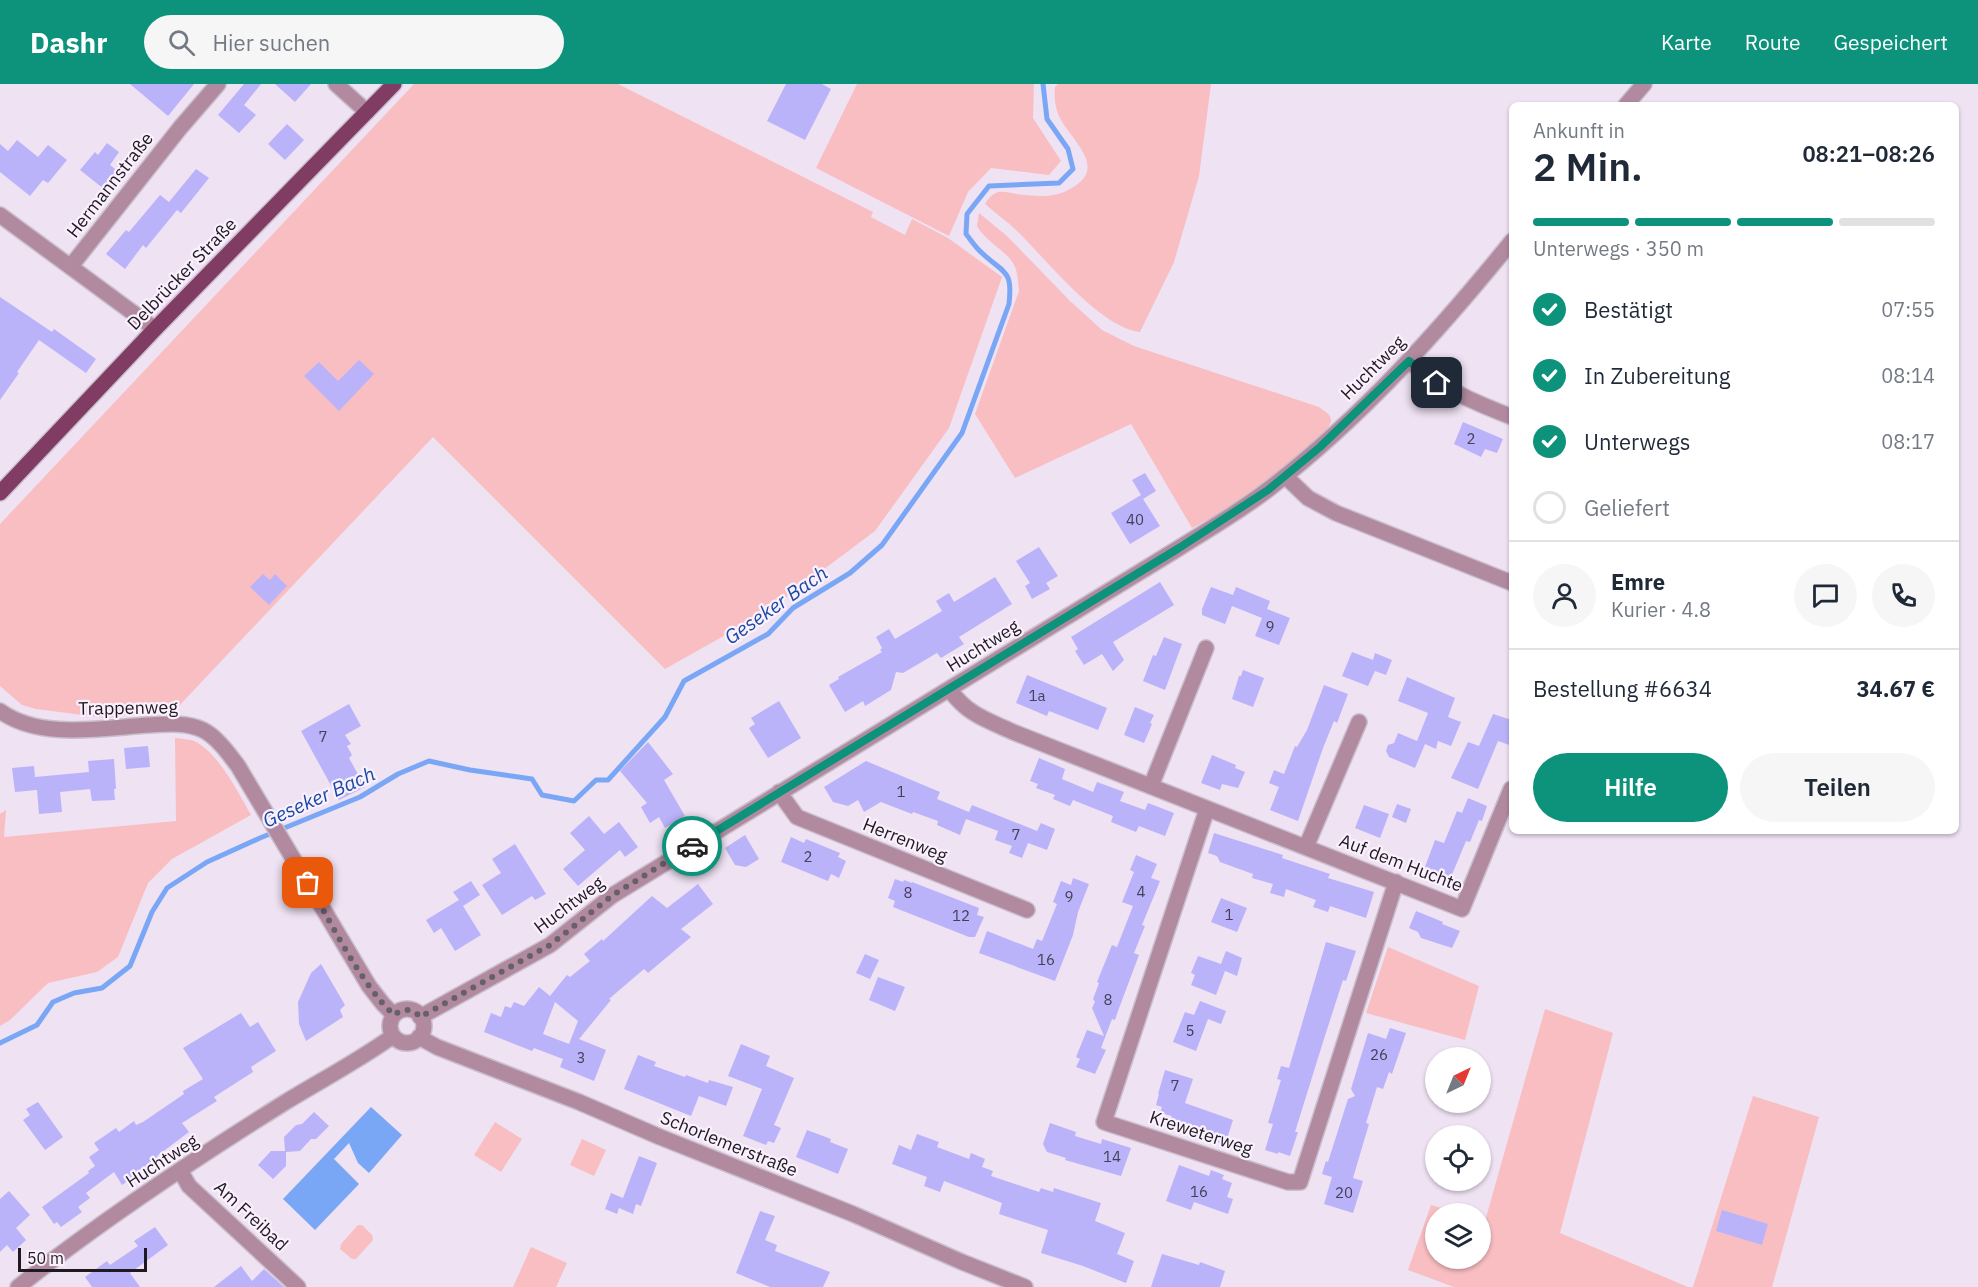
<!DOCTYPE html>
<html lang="de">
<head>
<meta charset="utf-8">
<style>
  :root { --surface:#fff; --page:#f6f6f7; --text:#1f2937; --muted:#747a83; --line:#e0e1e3; --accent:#0d927b }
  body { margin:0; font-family:"IBM Plex Sans",sans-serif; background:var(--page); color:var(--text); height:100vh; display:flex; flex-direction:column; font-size:22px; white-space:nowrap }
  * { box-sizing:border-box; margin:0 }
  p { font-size:20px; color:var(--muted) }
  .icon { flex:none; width:33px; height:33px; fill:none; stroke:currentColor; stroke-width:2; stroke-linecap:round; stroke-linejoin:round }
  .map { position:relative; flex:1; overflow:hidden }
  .side { position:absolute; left:1509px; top:18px; width:450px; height:732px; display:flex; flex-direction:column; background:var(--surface); border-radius:9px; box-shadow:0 2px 4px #0004 }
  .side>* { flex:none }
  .needle { width:39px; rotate:43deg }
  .fabs { position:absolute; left:1425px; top:963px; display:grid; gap:12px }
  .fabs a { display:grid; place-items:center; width:66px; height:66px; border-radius:50%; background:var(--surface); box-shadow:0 2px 4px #0004; font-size:30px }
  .scale { position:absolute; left:18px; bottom:15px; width:129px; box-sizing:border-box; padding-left:6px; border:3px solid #1e1a20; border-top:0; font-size:16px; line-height:21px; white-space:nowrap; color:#1e1a20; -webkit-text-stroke:4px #faf0fe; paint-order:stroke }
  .pin { position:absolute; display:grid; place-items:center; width:51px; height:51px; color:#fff; margin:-26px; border-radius:12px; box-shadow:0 3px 9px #0006 }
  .courier { position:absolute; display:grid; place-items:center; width:60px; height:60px; margin:-30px; border:4px solid #0d927b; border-radius:50%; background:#fff; color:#222; box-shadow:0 2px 8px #0007 }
  .head em { font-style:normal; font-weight:600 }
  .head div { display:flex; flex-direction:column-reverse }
  .head { display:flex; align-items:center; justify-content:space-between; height:102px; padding:0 24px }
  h1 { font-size:39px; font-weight:600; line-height:45px }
  .bar { display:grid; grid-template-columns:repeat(4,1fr); gap:9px 6px; align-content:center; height:72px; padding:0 24px }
  .bar i { height:8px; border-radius:4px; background:var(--line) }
  .bar .active { background:var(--accent) }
  .bar p { grid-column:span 4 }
  .line { display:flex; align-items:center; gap:15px; padding:0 24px; border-top:2px solid var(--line) }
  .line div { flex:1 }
  .round { display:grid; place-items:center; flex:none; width:63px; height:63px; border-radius:32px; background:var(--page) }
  ol { padding:0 24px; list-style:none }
  li { display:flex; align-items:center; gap:18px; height:66px }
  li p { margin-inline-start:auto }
  li .icon { padding:6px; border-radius:50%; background:var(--accent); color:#fff; stroke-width:4 }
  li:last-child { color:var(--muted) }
  li i { width:33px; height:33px; border:3px solid var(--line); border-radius:50% }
  .primary-button { display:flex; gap:12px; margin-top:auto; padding:12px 24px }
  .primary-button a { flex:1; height:69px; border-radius:36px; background:var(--accent); color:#fff; font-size:24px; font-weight:600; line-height:69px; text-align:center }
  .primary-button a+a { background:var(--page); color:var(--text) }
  header { display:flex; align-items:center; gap:36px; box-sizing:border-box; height:84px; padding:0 30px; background:var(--accent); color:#fff }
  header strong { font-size:28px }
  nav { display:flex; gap:33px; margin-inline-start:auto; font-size:21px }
  .search { width:420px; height:54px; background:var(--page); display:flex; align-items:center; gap:15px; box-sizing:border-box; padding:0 21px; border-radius:33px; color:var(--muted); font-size:22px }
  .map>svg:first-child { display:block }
  .green { fill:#f8bec2 }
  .water { fill:#7aa7f5 }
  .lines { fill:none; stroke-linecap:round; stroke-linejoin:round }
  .stream { stroke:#7aa7f5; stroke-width:5 }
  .building { fill:#bbb3fa; fill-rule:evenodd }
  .minor-casing { stroke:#c9becd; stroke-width:18 }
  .major-casing { stroke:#c9becd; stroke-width:18 }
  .minor { stroke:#b28a9f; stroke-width:15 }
  .major { stroke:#803c63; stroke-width:15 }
  .done { stroke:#67606a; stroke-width:6; stroke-dasharray:0 10.8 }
  .route { stroke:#0d927b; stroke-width:8 }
  .labels { text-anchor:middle; stroke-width:4.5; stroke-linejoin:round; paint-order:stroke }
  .number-label { font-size:15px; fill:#454056 }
  .street-label { font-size:18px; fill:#1e1a20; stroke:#faf0fe }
  .water-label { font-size:20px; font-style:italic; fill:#194ba5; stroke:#faf0fe }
</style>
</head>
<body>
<header>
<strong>Dashr</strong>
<div class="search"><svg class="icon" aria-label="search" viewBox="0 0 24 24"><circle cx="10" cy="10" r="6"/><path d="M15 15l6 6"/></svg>Hier suchen</div>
<nav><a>Karte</a><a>Route</a><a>Gespeichert</a></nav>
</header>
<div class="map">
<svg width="1978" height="1203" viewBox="0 0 1978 1203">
  <rect width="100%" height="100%" fill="#efe2f3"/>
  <!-- green -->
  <path class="green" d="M414,0H618L873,128L871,133L905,151L912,135L948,154L1002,193L949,344L875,447L768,527L665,585L433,353L177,624L106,634L36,625L22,621L0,602V440Z
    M857,0H1034L1033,34L1061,77L1049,91L991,84L968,108L949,152L816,84Z
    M1058,0H1211L1199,92L1174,178L1140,248C1100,244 1046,175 1017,147C1007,137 995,129 985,120C988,115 992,110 998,108C1003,107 1011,109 1016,110C1034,112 1053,115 1070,105C1111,83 1069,56 1058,30C1055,21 1054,12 1055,3Z
    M979,129L1007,152L1070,217L1102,246L1134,262L1319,323C1324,327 1331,330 1331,336C1333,351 1245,414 1229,423C1217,431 1205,437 1192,444L1131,340L1015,394L975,330L1019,207C1018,198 1018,187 1013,179C1004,165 986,158 977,142Z
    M175,654C181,655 189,655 194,657C218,668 238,708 251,731L172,775L148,799L118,873L97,888L48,899L10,936L0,942V730L6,726L4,753L176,737Z
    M1388,863L1479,902L1465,956L1366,929Z
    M1545,925L1613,949L1560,1149L1688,1203H1454L1408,1186L1431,1121L1459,1129L1436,1130V1174H1480L1481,1136L1485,1137Z
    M1753,1012L1819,1033L1772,1203H1693Z
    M495,1038L522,1055L501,1088L474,1071Z
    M582,1055L606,1066L594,1092L570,1081Z
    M358,1141H362L372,1151L373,1156L356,1175H352L340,1165L341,1160Z
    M531,1163L567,1179L556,1203H513Z"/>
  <!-- water -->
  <path class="water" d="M371,1023L402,1051L369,1089L358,1079L349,1059L334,1075L359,1100L315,1146L283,1115Z"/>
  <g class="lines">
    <!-- stream -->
    <path class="stream" d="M0,959L37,941L53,918L74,909L102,904L130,882L152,828L167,804L207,778L260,754L360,713L398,690L429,677L470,686L532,695L542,711L574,717L596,696H608L665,633L684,597L768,550L793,524L850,489L882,461L962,349L1009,220C1013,185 1004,190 982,169C976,164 971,156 966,150L967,130L989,102L1059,99L1073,85L1068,65L1047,35L1043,0"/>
  </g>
  <!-- building -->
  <path class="building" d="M130,0H194L168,32Z
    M244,0H261L244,21L256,31L239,49L218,31Z
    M275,0H311L295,18Z
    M786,0H822L831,5L805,56L767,37Z
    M287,40L304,56L285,76L268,60Z
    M17,56L38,73L48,61L67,76L48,99L43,96L30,112L0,88V60L8,67Z
    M107,59L119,68L110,81L119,88L104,105L80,86L95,68L98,71Z
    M196,85L209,94L181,129L177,126L146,164L143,161L125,185L106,170L126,146L129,148L160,111L169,118Z
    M0,213L52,248L54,245L96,275L86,289L39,256L17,288L19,289L0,316Z
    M359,276L374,290L339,327L304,292L319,278L338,297Z
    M1463,338L1503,355L1497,369L1485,365L1481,373L1454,360Z
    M1145,389L1156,407L1143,415L1160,442L1130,460L1111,429L1141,411L1132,396Z
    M1039,463L1058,492L1046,499L1050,505L1032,515L1025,502L1030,499L1016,477Z
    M263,490L270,496L275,490L287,502L269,521L250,503Z
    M995,493L1012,520L959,553L964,560L941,574L937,569L903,589L896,588L891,606L865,622L863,617L845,628L829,601L839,595L838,593L882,568L880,566L882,564L876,553L889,545L895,555L942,527L936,517L949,509L954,518Z
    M1160,498L1174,521L1113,558L1124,576L1113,587L1102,570L1084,581L1075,567L1078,565L1071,553Z
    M1211,503L1233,511L1236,503L1270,517L1267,525L1290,534L1279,561L1255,552L1262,534L1232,522L1225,540L1202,531V525Z
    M1164,553L1182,560L1165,606L1143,597L1153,571L1156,572Z
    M1352,568L1373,576L1375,569L1392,576L1386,591L1375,587L1368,602L1342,592Z
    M1243,586L1264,594L1253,623L1232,615L1239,592H1241Z
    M1027,591L1107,624L1098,646L1049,627L1047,632L1016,619Z
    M1407,593L1455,614L1448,633L1461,638L1451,662L1438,657L1436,665L1425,660L1415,684L1389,673L1386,667L1388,661L1394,659L1398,649L1417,657L1428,629L1398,617Z
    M1324,601L1348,610L1337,639L1334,637L1323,664L1298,737L1270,726L1279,703L1269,699L1274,686L1284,690L1295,662L1297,663L1307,646Z
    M779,617L801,654L768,674L749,644L755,640L751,634Z
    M349,620L361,642L345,651L351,660L347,662L352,671L349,674L365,703L339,716L301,647Z
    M1135,623L1154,631L1150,639L1152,640L1144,659L1124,651Z
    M1493,630L1512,636V662L1498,657L1478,705L1451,694L1468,658L1479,662Z
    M648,658L673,690L664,696L685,732L665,744L659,733L650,739L641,723L647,719L620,687Z
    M148,662L150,683L126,685L124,664Z
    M1212,671L1236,681L1235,684L1245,688L1238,704L1222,700L1220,706L1201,699Z
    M1039,674L1065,685L1062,695L1093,708L1097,698L1124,708L1120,717L1145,726L1148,719L1174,729L1165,752L1139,742L1136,748L1111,738L1113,732L1073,716L1070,722L1053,715L1055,711L1036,704L1038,700L1030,697Z
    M114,675L116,705H114L115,716L92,717L90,705L60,708L62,728L39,730L37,706L15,708L12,684L34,682L35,693L89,688L88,677Z
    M866,677L940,708L937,715L969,728L972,721L1037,747L1041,739L1055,745L1047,766L1028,759L1022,774L1009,769L1012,762L995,756L998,747L966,735L960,751L937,741L938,737L913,728L912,730L881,718L864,728L858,716L848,722L833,718L824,703Z
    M1468,714L1487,722L1482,737L1479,736L1470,758L1466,757L1451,793L1425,783L1435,756L1444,759L1457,727L1462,729Z
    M1397,720L1411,725L1406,739L1392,733Z
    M1364,721L1389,730L1380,754L1355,744Z
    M589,732L604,750L619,738L638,763L625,773L620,766L578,802L563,785L585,766L570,749Z
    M1214,749L1283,771L1282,774L1330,790L1328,794L1374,808L1366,834L1330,822L1328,828L1313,823L1316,816L1286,805L1284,813L1270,809L1273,800L1252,794L1253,790L1220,778L1217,772L1208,769Z
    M745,751L759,775L746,783L735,781L725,764Z
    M791,753L804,759L806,755L840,769L838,773L846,777L839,794L831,790L828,797L781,778Z
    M515,760L546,810L535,816L532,812L502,831L482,801L501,789L492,775Z
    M1136,771L1157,780L1151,794L1160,797L1142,841L1145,842L1134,869L1139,871L1118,927L1115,936L1112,935L1101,964L1106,966L1095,990L1076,983L1080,975L1076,973L1087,946L1104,952L1092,924L1095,918L1093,915L1099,899L1097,898L1112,861L1117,863L1133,822L1122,818L1134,788L1130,786Z
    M1073,794L1089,800L1078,828L1073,851L1055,897L979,869L987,847L1033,865L1037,855L1042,857L1057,820L1053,818L1061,797L1071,801Z
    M895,795L903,798L904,796L912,799V798L979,824L977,831L984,833L975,853H969L893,823L895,817L888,814Z
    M471,797L480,811L463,822L481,851L455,867L441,844L434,849L426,836L459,816L453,808Z
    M698,800L713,820L681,845L691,853L648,889L644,885L609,915L611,916L579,955L606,966L594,997L560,983L563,975L534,964L532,967L484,948L491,929L501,933L505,922L511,924L514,918L524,922L539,903L550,912L567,891L570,893L590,877L584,870L602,855L603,857L652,812L667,824ZM555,918L578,937L569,960L543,950Z
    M1221,814L1247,824L1237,848L1211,838Z
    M1416,827L1443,838L1442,840L1460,847L1452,864L1421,854L1418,848L1409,844Z
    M1326,858L1356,867L1346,897L1343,896L1323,958L1295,1048H1298L1290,1072L1278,1068V1070L1265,1066L1273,1040L1268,1039L1281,996L1277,995L1281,982L1289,984Z
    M1226,867L1242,874L1237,892L1225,887L1216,911L1191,901L1195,891L1191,889L1198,872L1221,880Z
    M865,870L879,876L870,895L856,889Z
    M321,880L345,921L340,926L343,933L306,957L299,940L298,918L311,889Z
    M878,893L905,903L895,927L869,916Z
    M1200,917L1226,927L1221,940L1208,935L1196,967L1173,958L1185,928L1194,931Z
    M241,929L250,943L258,938L276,967L251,983L253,988L214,1013L217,1017L182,1039L189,1048L157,1072L159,1075L122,1101L114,1088L86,1109L90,1114L78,1123L82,1128L61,1143L57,1138L54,1140L42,1123L89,1089L88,1087L95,1082L89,1073L99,1066L94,1059L116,1044L119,1048L134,1037L136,1041L143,1038L184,1010L183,1007L203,995L183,964Z
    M1390,944L1406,949L1392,990L1389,988L1383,1005L1377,1003L1366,1039L1369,1040L1353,1094L1363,1097L1353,1129L1324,1120L1332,1093L1322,1090L1326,1077L1328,1078L1348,1015L1355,1012L1351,1005L1368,949L1386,955Z
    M741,960L770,972L766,982L794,994L774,1041L781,1044L774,1059L768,1057L766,1061L743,1052L762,1005L728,992Z
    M638,971L656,978L654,982L685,993L686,991L708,999L709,996L733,1003L726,1022L699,1012L691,1032L624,1005Z
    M1165,986L1193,995L1185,1019L1233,1036L1225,1061L1201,1053L1203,1046L1170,1035L1172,1032L1160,1029L1162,1023L1156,1021L1159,1010H1158Z
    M38,1018L63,1053L45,1066L23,1036L30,1031L26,1025Z
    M314,1028L329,1042L316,1055H311L300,1067L286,1068V1082L273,1095L258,1081L271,1067H285L284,1053L296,1041L302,1040Z
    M1050,1039L1076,1048L1075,1052L1101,1060L1102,1055L1131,1064L1121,1092L1065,1076L1066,1074L1047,1068L1043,1060Z
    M807,1046L831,1055L830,1058L848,1065L838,1090L796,1073Z
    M917,1050L939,1058L937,1063L969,1075L971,1069L985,1075L982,1083L993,1087L991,1092L1039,1108L1041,1104L1053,1108L1054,1104L1101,1119L1095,1137L1125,1149L1117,1170L1134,1177L1126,1199L1083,1182L1041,1169L1048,1146L999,1130L1002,1119L944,1097L940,1108L924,1102L927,1093L892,1080L899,1061L911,1066Z
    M639,1072L657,1079L641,1122L636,1120L633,1130L619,1124L617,1130L605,1125L611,1109L623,1114Z
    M1179,1081L1209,1092L1211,1086L1224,1091L1222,1095L1232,1099L1227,1113L1233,1115L1228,1130L1194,1118L1191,1126L1166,1117Z
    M9,1107L30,1131L16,1144L26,1156L13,1168L7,1161L0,1168V1115Z
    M1722,1126L1768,1140L1762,1161L1716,1147Z
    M760,1127L775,1132L765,1156L777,1161L775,1167L830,1188L823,1203H770L736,1189Z
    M155,1143L168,1161L130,1189L140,1203H92L85,1193L107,1177L110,1181L138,1162L134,1157Z
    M1162,1170L1199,1181L1200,1178L1225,1187L1220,1203H1151Z
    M241,1182L252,1197L264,1185L284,1203H214Z"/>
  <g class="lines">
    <!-- minor casing -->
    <g class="minor-casing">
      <path id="minor" d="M336,0L367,28
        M1626,21L1644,0
        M0,131L155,245
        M71,182L180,44L218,0
        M1409,277C1441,304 1473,318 1512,333
        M1285,392L1308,414L1336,429L1512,499
        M949,605C968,631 985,635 1013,648L1462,825L1511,705
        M0,627C40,656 102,644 148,641C166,640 186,638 203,646C217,653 229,670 238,682L369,902L383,920L394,931
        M1151,702L1206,564
        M779,708L797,733L1027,826
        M1207,725L1104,1038L1288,1098H1300L1396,798
        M1306,763L1359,638
        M390 942a17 17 0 1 1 34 0a17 17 0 1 1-34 0Z
        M420,933L550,861L613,811L1179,464C1209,445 1242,426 1270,404C1362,333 1439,247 1512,157
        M419,953L437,963L579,1018L660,1053L853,1130L962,1178L1025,1203
        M181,1088L189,1102L298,1203
        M18,1203C102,1136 193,1076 284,1019C320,997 358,977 393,952"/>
    </g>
    <!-- major casing -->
    <g class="major-casing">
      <path id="major" d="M0,409L155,245L394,0"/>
    </g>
    <!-- minor -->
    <use href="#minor" class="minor"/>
    <!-- major -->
    <use href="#major" class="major"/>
  </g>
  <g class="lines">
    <!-- done -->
    <path class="done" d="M308,799C332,840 360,899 394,931C403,924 413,924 420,933L550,861L613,811L692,762"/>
    <!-- route -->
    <path class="route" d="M692,762L1179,464L1268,406L1320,363L1409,277L1437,299"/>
  </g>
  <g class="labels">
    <!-- number labels -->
    <g class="number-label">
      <text x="1471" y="360">2</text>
      <text x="1135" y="441">40</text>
      <text x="1270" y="548">9</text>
      <text x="1037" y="617">1a</text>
      <text x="323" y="658">7</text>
      <text x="901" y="713">1</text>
      <text x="1016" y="756">7</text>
      <text x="808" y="778">2</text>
      <text x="1141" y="813">4</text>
      <text x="908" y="814">8</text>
      <text x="1069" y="818">9</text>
      <text x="1229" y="836">1</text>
      <text x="961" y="837">12</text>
      <text x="1046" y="881">16</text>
      <text x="1108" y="921">8</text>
      <text x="1190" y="952">5</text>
      <text x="1379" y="976">26</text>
      <text x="581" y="979">3</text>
      <text x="1175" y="1007">7</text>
      <text x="1112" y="1078">14</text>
      <text x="1199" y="1113">16</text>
      <text x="1344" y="1114">20</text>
    </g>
    <!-- street labels -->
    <g class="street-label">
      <text transform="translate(110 101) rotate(-52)" y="6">Hermannstraße</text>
      <text transform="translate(182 190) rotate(-46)" y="6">Delbrücker Straße</text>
      <text transform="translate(1373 284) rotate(-45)" y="6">Huchtweg</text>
      <text transform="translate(983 562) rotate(-32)" y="6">Huchtweg</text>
      <text transform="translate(128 624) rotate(-1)" y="6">Trappenweg</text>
      <text transform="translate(905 756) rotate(22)" y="6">Herrenweg</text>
      <text transform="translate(1401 779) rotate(21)" y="6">Auf dem Huchte</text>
      <text transform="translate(569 821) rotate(-37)" y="6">Huchtweg</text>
      <text transform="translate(1201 1049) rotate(18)" y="6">Kreweterweg</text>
      <text transform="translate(729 1060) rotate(22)" y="6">Schorlemerstraße</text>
      <text transform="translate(162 1077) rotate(-33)" y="6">Huchtweg</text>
      <text transform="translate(251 1132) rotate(43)" y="6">Am Freibad</text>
    </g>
    <!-- water labels -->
    <g class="water-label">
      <text transform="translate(776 521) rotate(-35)" y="7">Geseker Bach</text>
      <text transform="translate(319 713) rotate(-24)" y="7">Geseker Bach</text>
    </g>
  </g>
</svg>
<div class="fabs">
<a><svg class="needle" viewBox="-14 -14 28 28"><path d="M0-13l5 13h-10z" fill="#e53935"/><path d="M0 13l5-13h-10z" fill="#747a83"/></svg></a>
<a><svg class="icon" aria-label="locate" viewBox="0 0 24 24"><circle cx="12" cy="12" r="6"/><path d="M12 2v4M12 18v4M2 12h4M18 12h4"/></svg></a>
<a><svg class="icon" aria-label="layers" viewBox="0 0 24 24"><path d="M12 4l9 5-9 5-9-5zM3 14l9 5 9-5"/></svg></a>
</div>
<div class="scale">50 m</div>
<div class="pin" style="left:308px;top:799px;background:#ea580c"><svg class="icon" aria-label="bag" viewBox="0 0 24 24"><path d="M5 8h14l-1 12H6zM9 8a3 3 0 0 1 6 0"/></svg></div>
<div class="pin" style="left:1437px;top:299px;background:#1f2937"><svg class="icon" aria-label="home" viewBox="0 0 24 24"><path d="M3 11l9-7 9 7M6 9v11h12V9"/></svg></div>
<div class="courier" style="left:692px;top:762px"><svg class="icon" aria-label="car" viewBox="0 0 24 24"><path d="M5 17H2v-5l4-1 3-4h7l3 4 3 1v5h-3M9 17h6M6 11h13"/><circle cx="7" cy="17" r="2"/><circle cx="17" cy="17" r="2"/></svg></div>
<section class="side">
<div class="head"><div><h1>2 Min.</h1><p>Ankunft in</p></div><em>08:21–08:26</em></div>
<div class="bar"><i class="active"></i><i class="active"></i><i class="active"></i><i></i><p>Unterwegs · 350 m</p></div>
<ol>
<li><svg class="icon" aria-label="check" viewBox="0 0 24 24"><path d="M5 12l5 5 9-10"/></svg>Bestätigt<p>07:55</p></li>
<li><svg class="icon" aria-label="check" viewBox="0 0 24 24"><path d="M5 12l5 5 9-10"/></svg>In Zubereitung<p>08:14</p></li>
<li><svg class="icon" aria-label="check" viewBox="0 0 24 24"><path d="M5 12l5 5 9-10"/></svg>Unterwegs<p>08:17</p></li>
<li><i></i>Geliefert</li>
</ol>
<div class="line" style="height:108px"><a class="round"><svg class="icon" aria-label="person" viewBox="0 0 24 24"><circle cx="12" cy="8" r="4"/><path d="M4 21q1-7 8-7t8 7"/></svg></a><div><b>Emre</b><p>Kurier · 4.8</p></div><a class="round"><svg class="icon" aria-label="chat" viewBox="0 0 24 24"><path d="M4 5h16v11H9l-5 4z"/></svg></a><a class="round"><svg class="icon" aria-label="phone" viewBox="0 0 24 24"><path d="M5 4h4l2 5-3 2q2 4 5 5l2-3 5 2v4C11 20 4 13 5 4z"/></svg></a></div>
<div class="line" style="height:78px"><div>Bestellung #6634</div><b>34.67 €</b></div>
<div class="primary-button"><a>Hilfe</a><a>Teilen</a></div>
</section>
</div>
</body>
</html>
